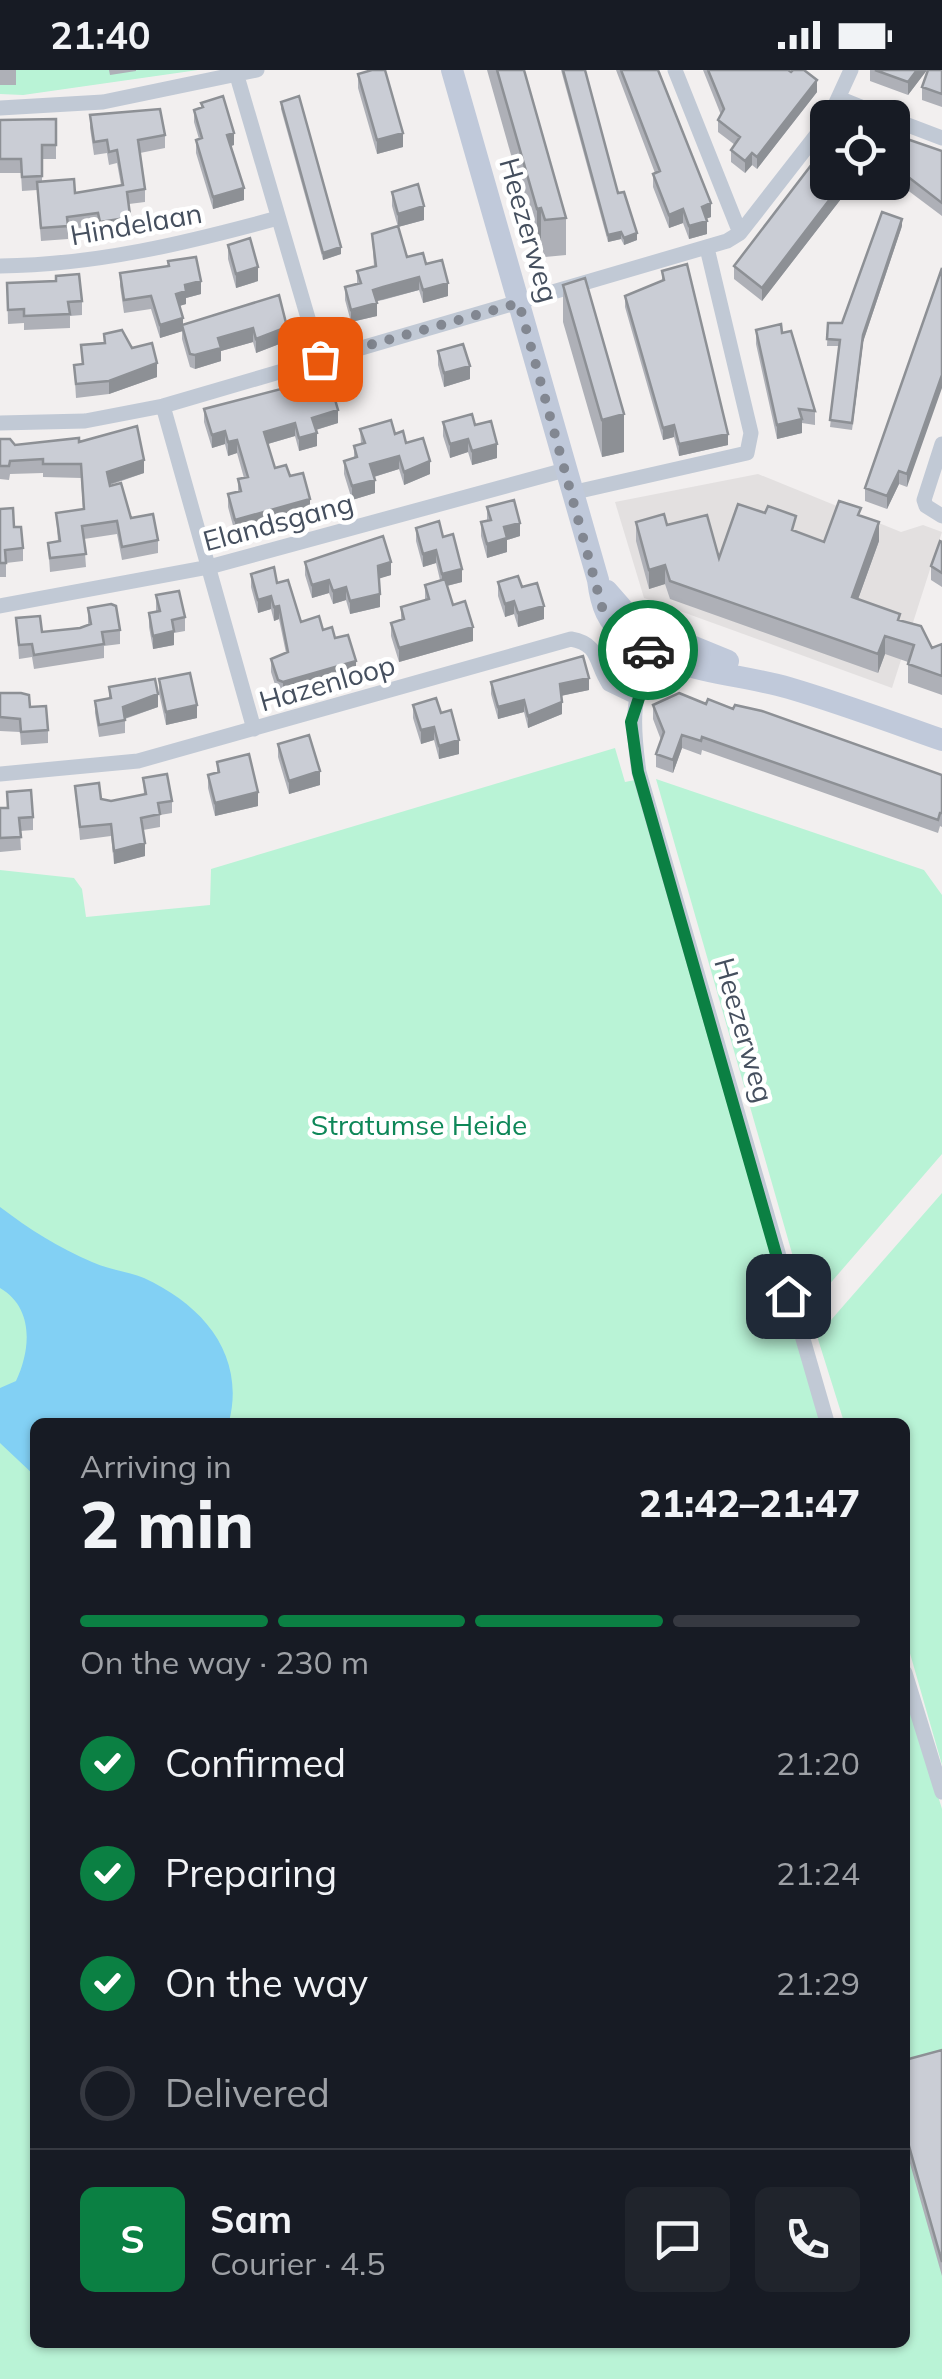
<!DOCTYPE html>
<html lang="en">
<head>
<meta charset="utf-8">
<style>
  :root { --surface:#171b24; --page:#20242c; --text:#f1f3f6; --muted:#9ea1a6; --line:#363941; --accent:#0b8043 }
  body { margin:0; font-family:Mulish,sans-serif; background:var(--page); color:var(--text); height:100vh; display:flex; flex-direction:column; font-size:38px; white-space:nowrap }
  * { box-sizing:border-box; margin:0 }
  p { font-size:32px; color:var(--muted) }
  .icon { flex:none; width:55px; height:55px; fill:none; stroke:currentColor; stroke-width:2; stroke-linecap:round; stroke-linejoin:round }
  .map { position:relative; flex:1; overflow:hidden }
  .panel { position:absolute; left:30px; top:1348px; width:880px; height:930px; display:flex; flex-direction:column; background:var(--surface); border-radius:15px; box-shadow:0 2px 8px #0004 }
  .panel>* { flex:none }
  .tools { position:absolute; left:810px; top:30px; display:grid; gap:20px }
  .tools a { display:grid; place-items:center; width:100px; height:100px; border-radius:15px; background:var(--surface); box-shadow:0 2px 8px #0004; font-size:50px }
  .pin { position:absolute; display:grid; place-items:center; width:85px; height:85px; color:#fff; margin:-42px; border-radius:20px; box-shadow:0 5px 15px #0006 }
  .courier { position:absolute; display:grid; place-items:center; width:100px; height:100px; margin:-50px; border:8px solid #0b8043; border-radius:50%; background:#fff; color:#222; box-shadow:0 2px 12px #0007 }
  .overview em { font-style:normal; font-weight:800 }
  .overview div { display:flex; flex-direction:column-reverse }
  .overview { display:flex; align-items:center; justify-content:space-between; height:170px; padding:0 50px }
  h1 { font-size:65px; font-weight:800; line-height:75px }
  .bar { display:grid; grid-template-columns:repeat(4,1fr); gap:15px 10px; align-content:center; height:120px; padding:0 50px }
  .bar i { height:12px; border-radius:8px; background:var(--line) }
  .bar .on { background:var(--accent) }
  .bar p { grid-column:span 4 }
  .line { display:flex; align-items:center; gap:25px; padding:0 50px; border-top:2px solid var(--line) }
  .line div { flex:1 }
  .round { display:grid; place-items:center; flex:none; width:105px; height:105px; border-radius:15px; background:var(--page) }
  ol { padding:0 50px; list-style:none }
  li { display:flex; align-items:center; gap:30px; height:110px }
  li p { margin-inline-start:auto }
  li .icon { padding:10px; border-radius:50%; background:var(--accent); color:#fff; stroke-width:4 }
  li:last-child { color:var(--muted) }
  li i { width:55px; height:55px; border:5px solid var(--line); border-radius:50% }
  .status { display:flex; justify-content:space-between; align-items:center; height:70px; padding:0 50px; background:var(--surface); direction:ltr }
  .status svg { height:28px; fill:currentColor }
  .map>svg:first-child { display:block }
  .education { fill:#e3e0e0 }
  .green { fill:#b9f3d6 }
  .water { fill:#82d0f4 }
  .lines { fill:none; stroke-linecap:round; stroke-linejoin:round }
  .street { stroke:#c1c9d5; stroke-width:15 }
  .secondary { stroke:#c0c9da; stroke-width:22 }
  .wall { fill:#aeb0b7 }
  .shaded-wall { fill:#8d9095 }
  .building { fill:#cacdd5; stroke:#8d9095; stroke-width:2.5 }
  .done { stroke:#828791; stroke-width:10; stroke-dasharray:0 18 }
  .route { stroke:#0b8043; stroke-width:12 }
  .labels { text-anchor:middle; stroke-width:9; stroke-linejoin:round; paint-order:stroke }
  .street-label { font-size:28px; fill:#454f5e; stroke:#fff }
  .park-label { font-size:28px; fill:#0e8758; stroke:#fff }
</style>
</head>
<body>
<div class="status"><b>21:40</b><svg viewBox="0 0 49 12"><path d="M0 12V9h3v3zM5 12V6h3v6zM10 12V3h3v9zM15 12V0h3v12zM26 1h20v11H26zM47 4h2v5h-2z"/></svg></div>
<div class="map">
<svg width="942" height="2309" viewBox="0 0 942 2309">
  <rect width="100%" height="100%" fill="#f2efef"/>
  <!-- education -->
  <path class="education" d="M758,404L901,462L923,455L942,462L892,618L644,528L615,432Z"/>
  <!-- green -->
  <path class="green" d="M0,0H198L23,25L0,24Z
    M615,678L625,712L635,710L824,1352H35V2272H905V1618L942,1739V2309H0V800L74,808L82,819L86,847L210,835L211,799Z
    M656,709L924,800L942,825V1084L808,1239Z
    M942,1123V1695L905,1566V1352H844L817,1266Z"/>
  <!-- water -->
  <path class="water" d="M0,1137C29,1159 59,1178 92,1192C109,1200 127,1201 144,1208C203,1235 246,1285 229,1352H35V1406L0,1373V1318L16,1311C31,1279 34,1238 0,1218Z"/>
  <g class="lines">
    <!-- street -->
    <path class="street" d="M675,0L740,163
      M237,6L320,289
      M841,29L888,48
      M0,38L103,32L257,0
      M829,48L851,0
      M892,49L942,68
      M0,196C96,195 186,173 278,148
      M163,336L254,659
      M0,353L85,351L163,336L727,171L740,163L828,50
      M942,374L924,430L926,436L942,446
      M571,423L747,383L751,363L707,178
      M0,536L209,497L565,400
      M657,579C630,625 632,652 639,702L827,1352
      M0,704L138,691L571,569C600,574 595,593 609,614L636,627
      M905,1603L942,1722"/>
    <!-- secondary -->
    <path class="secondary" d="M452,0L598,510C601,535 607,552 628,569C671,602 738,603 789,618C840,633 891,652 942,670
      M607,521L635,553L728,591"/>
  </g>
  <!-- wall -->
  <path class="wall" d="M0,0H16V15H0Z
    M109,0H136V1L110,5Z
    M487,0H524L566,148V185L545,187L541,176L537,177Z
    M561,0H585L618,123L637,170L624,175L621,169L608,172Z
    M616,0H658L711,147L706,149L707,164L689,169L683,153L669,158L653,117V104L655,103Z
    M703,0H788L817,22L757,99L752,95L745,103L731,92V80L735,75L718,62V50L721,45Z
    M870,0H927L908,25L870,11Z
    M942,0V37L922,30V17Z
    M358,4L403,77L377,84L358,18Z
    M281,32L341,184L323,190L281,39Z
    M201,33L234,75L231,76L244,130L213,139L196,83V70L199,69L194,52V40L201,38Z
    M90,45L165,65V78L140,83L145,119V132L129,134L130,158L126,161L100,165L98,156L68,159V169L41,171L37,120L22,121L21,103H0V50L56,49V89H42V112L75,123L121,115L117,93L109,95L107,83L94,85L90,58Z
    M942,81V146L894,110V96Z
    M828,112H865L858,122L851,116L762,231L734,209V196Z
    M392,122L424,150L398,157L392,136Z
    M902,156L863,272L852,360L830,357L839,276H827L828,253H842Z
    M372,164L407,187L426,194L448,226L423,233L419,220L383,230L377,231V246L351,252L345,230V217L357,214V201L374,197Z
    M228,175L258,211L236,218L228,189Z
    M168,191L201,224L186,228V234L179,236L183,255L279,225L287,271L256,283L253,272L221,281V291L195,299L190,297L182,269V261L160,268L151,239L124,243L120,216V203L168,197Z
    M942,198L907,417L899,414L887,439L865,431V418Z
    M662,201L728,375L679,386L674,367L663,370L625,237V226L662,211Z
    M7,213L82,231V245L70,246V258L24,260V253L8,254Z
    M563,215L624,382L602,387L563,252Z
    M756,260L782,263L815,341V355L802,353V363L777,369L756,274Z
    M104,264L132,278L157,307L109,324L76,328L74,295L82,294L81,275L104,273Z
    M438,281L470,309L444,317L438,295Z
    M359,316L335,330L338,353L316,360L317,376L299,381L295,366L268,374L275,398L290,406L310,442L235,463L228,437V424L238,422V409L244,408L237,383L228,386L225,374L212,378L204,352V339Z
    M443,352L475,355L497,388L472,395L468,382L450,388L443,366Z
    M360,359L395,364L406,373L430,404L404,415L399,399L374,407L375,423L352,430L344,404V391L354,388V376L361,374Z
    M0,369L15,375L79,372L144,403L110,415L131,448L158,470V483L122,490L117,464L84,469L86,497L50,502L48,473L58,471L56,443L83,439L81,408L43,407V403L10,404L9,410L0,409Z
    M487,437L520,466L507,470V482L487,488L481,466V452L487,451Z
    M0,439L14,457L23,478V491L6,493V507H0Z
    M861,446L879,471L858,529L900,551L932,578L942,574V625L908,613V592L885,584L878,603L670,529L665,514L649,519L636,471V452L667,455L719,488L796,462L824,472Z
    M416,458L443,467L462,512L447,516L453,535L473,571L399,592L391,566V553L401,550V537L425,530V515L440,510L436,493L423,497L416,471Z
    M942,472V517L931,510V496Z
    M305,492L391,505L379,508L380,537L350,544L346,530L333,534L329,523L312,528L305,505Z
    M251,504L277,513L301,552L323,560L335,568L356,604L283,625L278,624L271,602V589L286,583L279,549L274,551L271,539L258,543L251,517Z
    M498,512L522,517L544,549L518,557L514,544L505,547L498,526Z
    M156,525L185,547V561L174,563V575L153,579L149,557V543L156,542Z
    M88,538L120,560V574L104,576V588L34,599L32,587L19,589L16,548L42,562L80,558L88,555Z
    M159,609L197,648L166,655L159,623Z
    M491,612L589,620L561,626L562,644L528,658L524,642L498,649L491,624Z
    M109,617L158,637L125,649V663L99,667L95,643V631L109,629Z
    M0,623L30,637L48,660V673L21,675L20,662L0,661Z
    M706,634L733,639L942,705V757L940,756L938,763L702,680L701,685L682,678L673,703L656,697V684L661,670L653,649V635Z
    M413,635L441,643L459,684L439,689L434,670L421,674L413,648Z
    M278,674L320,715L289,724L278,687Z
    M217,692L258,736L215,746L208,718V705L217,702Z
    M143,708L172,731V743L160,745V757L143,760L145,786L114,794L111,766L80,770L75,716L101,729L111,731L144,725Z
    M0,738L33,747V760L20,761L21,780L0,782Z
    M942,1980V2206L905,2076V1990Z"/>
  <!-- shaded-wall -->
  <path class="shaded-wall" d="M917,0H927L908,25V12Z
    M817,10V22L757,99V87Z
    M234,63V75L227,77V65Z
    M403,63V77L377,84V70Z
    M752,83V95L745,103V91Z
    M843,112H851V116L762,231V218Z
    M858,112H865L858,122Z
    M244,118V130L213,139V127Z
    M711,133V147L702,150V137Z
    M424,136V150L398,157V144Z
    M541,138V176L537,177V139Z
    M683,139V153L669,158V145Z
    M130,145V158L126,161V148Z
    M902,149V156L863,272L852,360L863,265Z
    M707,151V164L689,169V156Z
    M621,162V169L608,172V165Z
    M637,163V170L624,175V168Z
    M341,177V184L323,190V183Z
    M258,197V211L236,218V204Z
    M419,207V220L373,232V220Z
    M201,211V224L186,228V234L176,237V224L185,215Z
    M448,213V226L423,233V220Z
    M377,233V246L351,252V240Z
    M183,248V261L160,268V255Z
    M287,257V271L256,283V269Z
    M253,258V272L221,281V291L195,299V285L218,268Z
    M157,293V307L109,324V311Z
    M470,296V309L444,317V303Z
    M359,302V316L332,332V319Z
    M942,305V318L907,417V404Z
    M338,340V353L312,361V348Z
    M624,344V382L602,387V350Z
    M802,349V363L777,369V355Z
    M295,353V366L264,375V362Z
    M674,355V367L663,370V358Z
    M225,361V374L212,378V365Z
    M317,363V376L299,381V368Z
    M728,364V375L679,386V374Z
    M468,369V382L450,388V374Z
    M237,370V383L228,386V372Z
    M497,374V388L472,395V381Z
    M399,386V399L370,408V394Z
    M144,390V403L107,415V402Z
    M430,391V404L404,415V402Z
    M899,401V414L887,439V426Z
    M375,410V423L352,430V416Z
    M310,429V442L235,463V450Z
    M879,452V471L852,546V527Z
    M520,453V466L507,470V482L487,488V474L504,457Z
    M436,480V493L423,497V484Z
    M391,492V505L378,509V496Z
    M665,495V514L649,519V500Z
    M462,499V512L442,517V504Z
    M329,510V523L312,528V515Z
    M346,517V530L333,534V521Z
    M380,524V537L350,544V531Z
    M271,526V539L258,543V530Z
    M514,531V544L505,547V534Z
    M279,536V549L274,551V537Z
    M544,536V549L518,557V543Z
    M473,557V571L399,592V578Z
    M174,561V575L153,579V566Z
    M885,566V584L878,603V584Z
    M356,591V604L283,625V612Z
    M589,608V620L560,626V614Z
    M158,624V637L123,649V637Z
    M524,630V642L498,649V637Z
    M562,632V644L528,658V646Z
    M197,635V648L166,655V642Z
    M434,657V670L421,674V660Z
    M682,665V678L673,703V690Z
    M459,670V684L439,689V676Z
    M320,701V715L289,724V711Z
    M258,722V736L215,746V733Z
    M145,773V786L114,794V781Z"/>
  <!-- building -->
  <path class="building" d="M372,0H385L403,63L377,70L358,4Z
    M497,0H524L566,148L545,150L541,138L537,139Z
    M563,0H585L618,123L624,122L637,163L624,168L621,162L608,165Z
    M621,0H658L711,133L702,137L707,151L689,156L683,139L669,145L653,104L660,101Z
    M708,0H788L791,2L793,0H804L817,10L757,87L752,83L745,91L731,80L740,67L718,50L724,39Z
    M875,0H917L908,12Z
    M928,0H942V24L922,17Z
    M223,26L234,63L227,65L244,118L213,127L196,70L202,68L194,40L203,37L201,33Z
    M299,26L341,177L323,183L281,32Z
    M160,39L165,65L138,70L145,119L127,122L130,145L126,148L100,152L98,143L67,147L68,156L41,158L37,112L74,109L75,123L123,115L117,80L109,82L107,70L94,72L90,45Z
    M56,49V75H42V106L22,107L21,89H0V50Z
    M904,68L942,81V133L894,96Z
    M822,81L828,83V112H843L762,218L734,196Z
    M418,114L424,136L398,144L392,122Z
    M882,142L902,149L863,265L852,353L830,350L840,270L827,269L828,253H842Z
    M398,156L407,187L423,183L426,194L442,190L448,213L423,220L419,207L383,217L373,220L377,233L351,240L345,217L361,213L357,201L376,196L372,164Z
    M250,168L258,197L236,204L228,175Z
    M196,187L201,211L185,215L186,221L176,224L183,248L160,255L151,226L124,230L120,203L169,196L168,191Z
    M687,194L728,364L679,374L674,355L663,358L625,226L664,210L662,201Z
    M942,198V305L907,404L899,401L887,426L865,418Z
    M79,204L82,231L68,232L70,244L24,246V239L8,240L7,213L56,211V206Z
    M585,208L624,344L602,350L563,215Z
    M279,225L287,257L256,269L253,258L218,268L221,278L195,285L190,284L182,255Z
    M781,254L782,263L791,261L815,341L799,339L802,349L777,355L756,260Z
    M122,260L132,278L152,273L157,293L109,311L76,314L74,295L83,294L81,275L105,273L104,264Z
    M463,274L470,296L444,303L438,281Z
    M358,299L359,302L332,319L338,340L312,348L317,363L299,368L295,353L264,362L275,398L286,395L290,406L303,403L310,429L235,450L228,424L241,421L238,409L248,407L237,370L228,372L225,361L212,365L204,339Z
    M472,344L475,355L491,351L497,374L472,381L468,369L450,374L443,352Z
    M391,350L395,364L403,361L406,373L423,368L430,391L404,402L399,386L370,394L375,410L352,416L344,391L357,387L354,376L365,373L360,359Z
    M137,356L144,390L107,402L110,416L121,413L131,448L153,444L158,470L122,477L117,451L82,456L86,484L50,488L48,473L60,471L56,443L84,439L81,394H43V389L10,391L9,396H0V369H10L15,375L79,368V372Z
    M514,430L520,453L504,457L507,468L487,474L481,452L491,450L487,437Z
    M839,431L861,438L858,445L879,452L852,527L900,544L898,550L921,556L932,578L942,574V606L908,594L914,575L885,566L878,584L670,511L665,495L649,500L636,452L664,444L667,455L707,445L719,488L738,434L765,443L768,436L796,446L792,460L824,472Z
    M13,438L14,457H21L23,478L5,480L6,493H0V439Z
    M439,451L443,467L453,464L462,499L442,504L436,480L423,484L416,458Z
    M383,466L391,492L378,496L380,524L350,531L346,517L333,521L329,510L312,515L305,492Z
    M940,471L942,472V503L931,496Z
    M274,497L277,513L288,510L301,552L319,546L323,560L332,557L335,568L348,565L356,591L283,612L278,610L271,589L288,582L279,536L274,537L271,526L258,530L251,504Z
    M518,506L522,517L537,513L544,536L518,543L514,531L505,534L498,512Z
    M445,509L453,535L465,531L473,557L399,578L391,553L404,549L401,537L429,529L425,515Z
    M179,521L185,547L172,550L174,561L153,566L149,543L160,541L156,525Z
    M111,534L116,536L120,560L102,562L104,574L34,585L32,574L19,575L16,548L40,546L42,562L80,558L91,554L88,538Z
    M583,586L589,608L560,614L562,632L528,646L524,630L498,637L491,612Z
    M190,603L197,635L166,642L159,609Z
    M155,609L158,624L123,637L125,650L99,655L95,631L111,628L109,617Z
    M0,623H21L29,625L30,637L46,636L48,660L21,662L20,649L0,647Z
    M679,623L706,634L708,629L733,639L735,635L762,641L942,705V743H940L938,750L702,667L701,671L682,665L673,690L656,684L664,662L653,635Z
    M436,628L441,643L451,640L459,670L439,676L434,657L421,660L413,635Z
    M309,665L320,701L289,711L278,674Z
    M249,684L258,722L215,733L208,705L219,702L217,692Z
    M167,704L172,731L158,733L160,744L141,748L145,773L114,781L111,754L80,757L75,716L99,713L101,729L111,731L146,724L143,708Z
    M31,720L33,747L19,748L21,767L0,768V738H8L7,722Z
    M942,1980V2192L905,2062V1990Z"/>
  <g class="lines">
    <!-- done -->
    <path class="done" d="M320,289L519,233L602,537L620,562L648,580"/>
    <!-- route -->
    <path class="route" d="M648,580L654,583L631,652L638,702L788,1226"/>
  </g>
  <g class="labels">
    <!-- street labels -->
    <g class="street-label">
      <text transform="translate(136 154) rotate(-10)" y="10">Hindelaan</text>
      <text transform="translate(529 160) rotate(74)" y="10">Heezerweg</text>
      <text transform="translate(278 452) rotate(-15)" y="10">Elandsgang</text>
      <text transform="translate(327 613) rotate(-16)" y="10">Hazenloop</text>
      <text transform="translate(744 960) rotate(74)" y="10">Heezerweg</text>
    </g>
    <!-- park labels -->
    <g class="park-label">
      <text x="419" y="1065">Stratumse Heide</text>
    </g>
  </g>
</svg>
<div class="tools">
<a><svg class="icon" aria-label="locate" viewBox="0 0 24 24"><circle cx="12" cy="12" r="6"/><path d="M12 2v4M12 18v4M2 12h4M18 12h4"/></svg></a>
</div>
<div class="pin" style="left:320px;top:289px;background:#ea580c"><svg class="icon" aria-label="bag" viewBox="0 0 24 24"><path d="M5 8h14l-1 12H6zM9 8a3 3 0 0 1 6 0"/></svg></div>
<div class="pin" style="left:788px;top:1226px;background:#1f2937"><svg class="icon" aria-label="home" viewBox="0 0 24 24"><path d="M3 11l9-7 9 7M6 9v11h12V9"/></svg></div>
<div class="courier" style="left:648px;top:580px"><svg class="icon" aria-label="car" viewBox="0 0 24 24"><path d="M5 17H2v-5l4-1 3-4h7l3 4 3 1v5h-3M9 17h6M6 11h13"/><circle cx="7" cy="17" r="2"/><circle cx="17" cy="17" r="2"/></svg></div>
<section class="panel">
<div class="overview"><div><h1>2 min</h1><p>Arriving in</p></div><em>21:42–21:47</em></div>
<div class="bar"><i class="on"></i><i class="on"></i><i class="on"></i><i></i><p>On the way · 230 m</p></div>
<ol>
<li><svg class="icon" aria-label="check" viewBox="0 0 24 24"><path d="M5 12l5 5 9-10"/></svg>Confirmed<p>21:20</p></li>
<li><svg class="icon" aria-label="check" viewBox="0 0 24 24"><path d="M5 12l5 5 9-10"/></svg>Preparing<p>21:24</p></li>
<li><svg class="icon" aria-label="check" viewBox="0 0 24 24"><path d="M5 12l5 5 9-10"/></svg>On the way<p>21:29</p></li>
<li><i></i>Delivered</li>
</ol>
<div class="line" style="height:180px"><b class="round" style="background:var(--accent);color:#fff">S</b><div><b>Sam</b><p>Courier · 4.5</p></div><a class="round"><svg class="icon" aria-label="chat" viewBox="0 0 24 24"><path d="M4 5h16v11H9l-5 4z"/></svg></a><a class="round"><svg class="icon" aria-label="phone" viewBox="0 0 24 24"><path d="M5 4h4l2 5-3 2q2 4 5 5l2-3 5 2v4C11 20 4 13 5 4z"/></svg></a></div>
</section>
</div>
</body>
</html>
